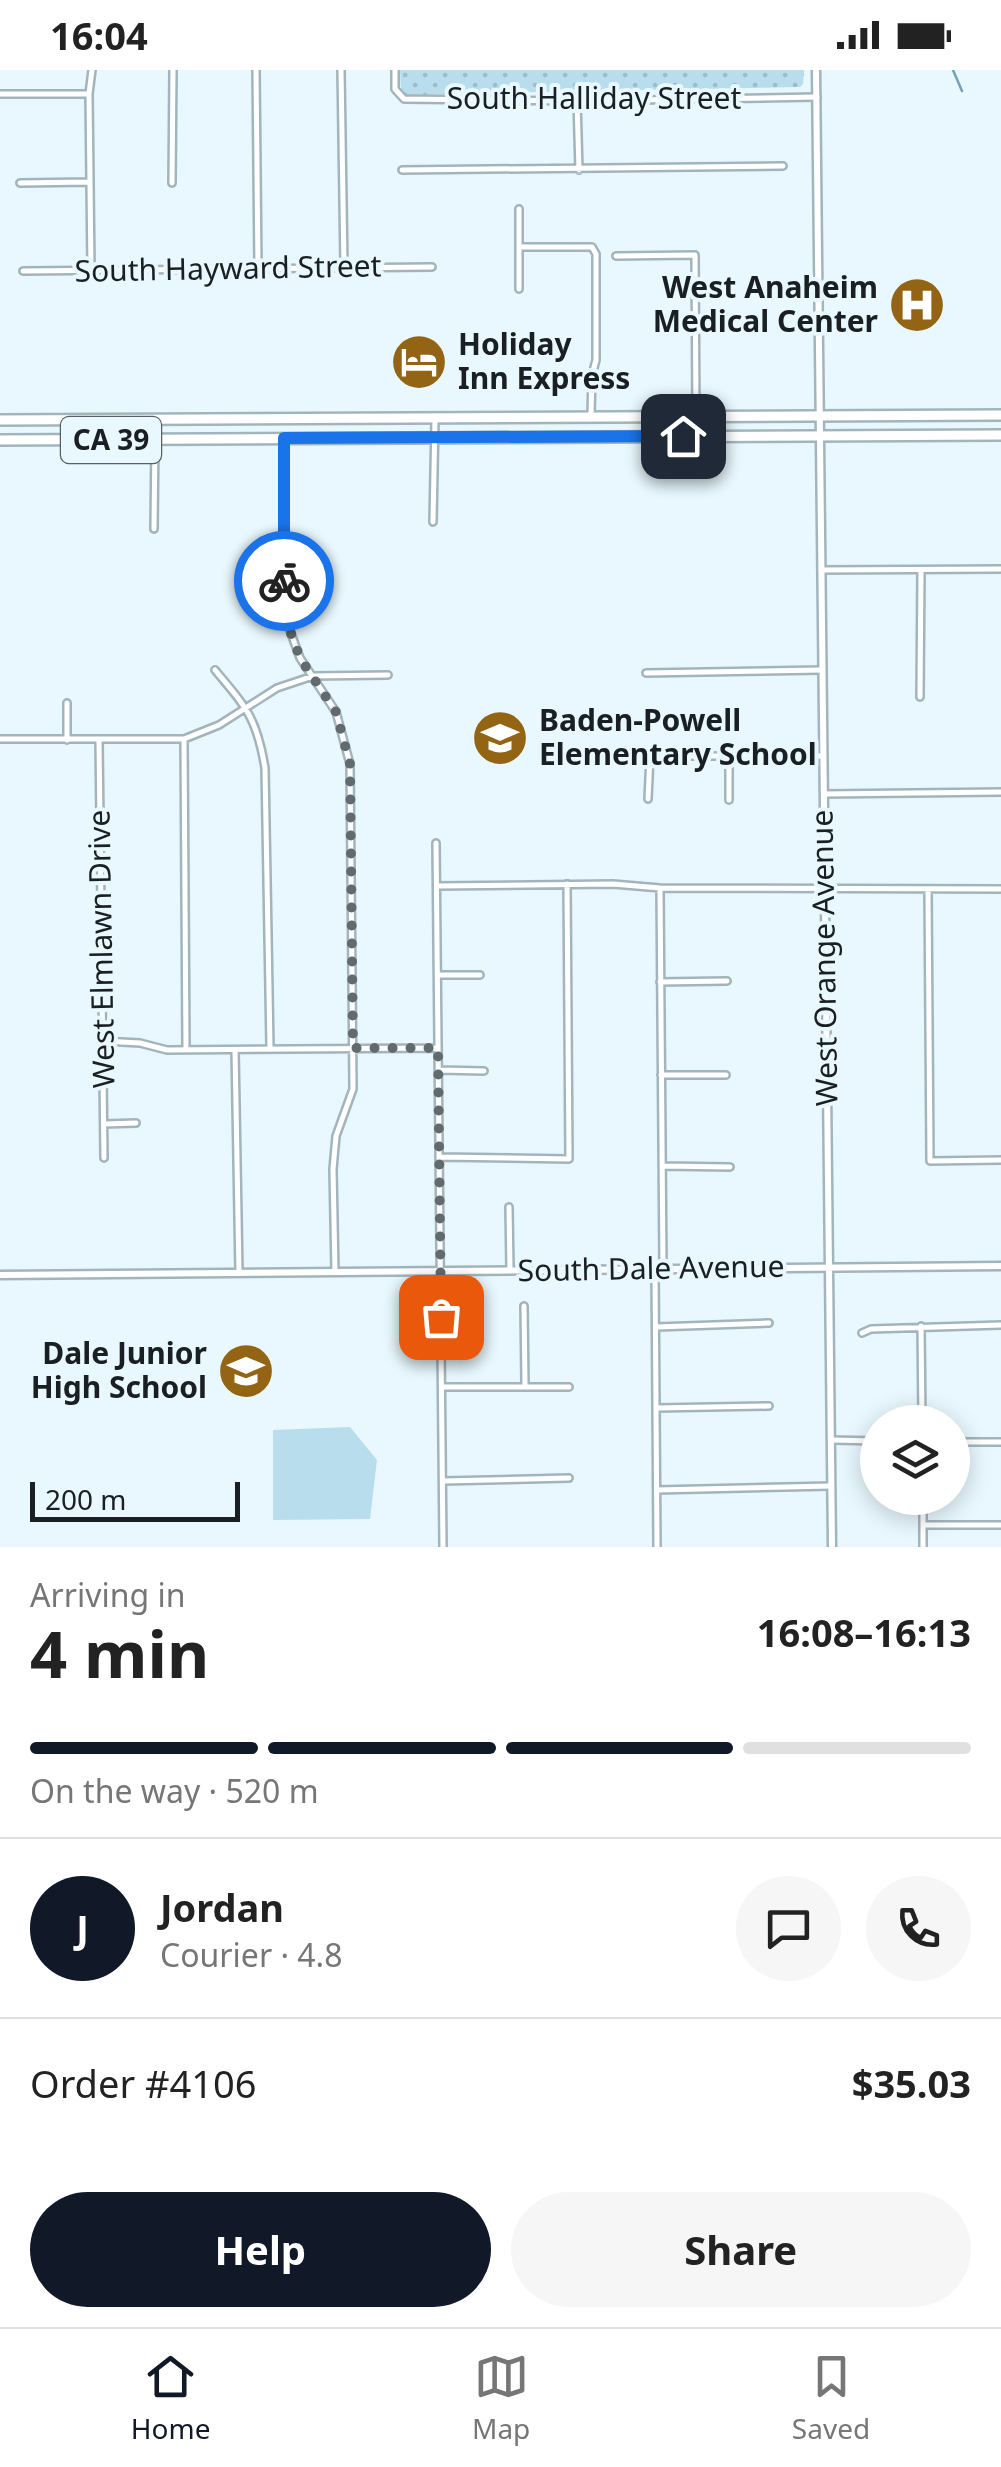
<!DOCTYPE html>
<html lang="en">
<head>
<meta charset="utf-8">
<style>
  :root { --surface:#fff; --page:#f6f6f6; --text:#222; --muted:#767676; --line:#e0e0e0; --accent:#111827 }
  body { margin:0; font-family:"Noto Sans",sans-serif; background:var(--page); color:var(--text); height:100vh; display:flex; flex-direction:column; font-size:38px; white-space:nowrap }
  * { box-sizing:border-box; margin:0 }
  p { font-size:32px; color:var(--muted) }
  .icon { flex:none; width:55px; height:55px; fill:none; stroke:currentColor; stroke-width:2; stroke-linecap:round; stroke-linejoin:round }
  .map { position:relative; height:1477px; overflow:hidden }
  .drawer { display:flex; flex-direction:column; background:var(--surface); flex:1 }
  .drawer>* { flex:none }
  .tools { position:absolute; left:860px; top:1335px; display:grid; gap:20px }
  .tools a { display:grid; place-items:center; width:110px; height:110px; border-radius:50%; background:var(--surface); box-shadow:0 5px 25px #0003; font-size:50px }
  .scale { position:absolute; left:30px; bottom:25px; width:210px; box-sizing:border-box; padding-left:10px; border:5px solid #191f22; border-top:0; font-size:28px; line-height:35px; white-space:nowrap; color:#191f22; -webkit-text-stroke:8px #e8f8fe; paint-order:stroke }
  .pin { position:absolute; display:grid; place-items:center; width:85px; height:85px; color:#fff; margin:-42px; border-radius:20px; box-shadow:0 5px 15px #0006 }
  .courier { position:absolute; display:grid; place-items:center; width:100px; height:100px; margin:-50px; border:8px solid #1a73e8; border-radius:50%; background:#fff; color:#222; box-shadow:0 2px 12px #0007 }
  .overview em { font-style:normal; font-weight:700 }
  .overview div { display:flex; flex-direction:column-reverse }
  .overview { display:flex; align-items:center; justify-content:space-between; height:170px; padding:0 30px }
  h1 { font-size:65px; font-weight:700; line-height:75px }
  .bar { display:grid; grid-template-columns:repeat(4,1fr); gap:15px 10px; align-content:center; height:120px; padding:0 30px }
  .bar i { height:12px; border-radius:8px; background:var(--line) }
  .bar .on { background:var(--accent) }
  .bar p { grid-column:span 4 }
  .line { display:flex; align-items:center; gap:25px; padding:0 30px; border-top:2px solid var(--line) }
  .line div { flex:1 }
  .round { display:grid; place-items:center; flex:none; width:105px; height:105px; border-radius:52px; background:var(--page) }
  .action { display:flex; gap:20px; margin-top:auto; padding:20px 30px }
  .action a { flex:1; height:115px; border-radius:60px; background:var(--accent); color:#fff; font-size:40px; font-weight:700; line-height:115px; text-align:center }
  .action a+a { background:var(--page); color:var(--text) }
  .status { display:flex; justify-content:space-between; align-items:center; height:70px; padding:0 50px; background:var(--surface); direction:ltr }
  .status svg { height:28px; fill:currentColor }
  .tabs { display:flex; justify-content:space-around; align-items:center; height:140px; border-top:2px solid var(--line); background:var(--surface); font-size:28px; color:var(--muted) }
  .tabs a { display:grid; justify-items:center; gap:5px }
  .tabs .on { color:var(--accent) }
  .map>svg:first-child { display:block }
  .green { fill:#b8ddec }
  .park { fill:url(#park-dots) }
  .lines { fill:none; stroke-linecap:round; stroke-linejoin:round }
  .stream { stroke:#74a3b6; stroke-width:2.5 }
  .minor-casing { stroke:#a3b5bc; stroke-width:10 }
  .tertiary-casing { stroke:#a3b5bc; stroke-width:11 }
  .primary-casing { stroke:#a3b5bc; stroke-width:14 }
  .minor { stroke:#fff; stroke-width:5 }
  .tertiary { stroke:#fff; stroke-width:6 }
  .primary { stroke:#fff; stroke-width:9 }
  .done { stroke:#616b6f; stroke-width:10; stroke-dasharray:0 18 }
  .route { stroke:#1a73e8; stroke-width:12 }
  .labels { text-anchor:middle; stroke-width:8; stroke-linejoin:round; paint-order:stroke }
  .shield { fill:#e8f8fe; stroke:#576064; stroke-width:2.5 }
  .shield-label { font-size:28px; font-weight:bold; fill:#191f22 }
  .street-label { font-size:30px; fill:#191f22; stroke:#e8f8fe }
  .poi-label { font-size:30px; font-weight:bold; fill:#191f22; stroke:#e8f8fe; text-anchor:end }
</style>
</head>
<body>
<div class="status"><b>16:04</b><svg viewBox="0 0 49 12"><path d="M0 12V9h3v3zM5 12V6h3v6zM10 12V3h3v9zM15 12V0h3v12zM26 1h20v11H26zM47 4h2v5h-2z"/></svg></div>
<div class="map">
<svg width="1001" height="1477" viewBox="0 0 1001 1477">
  <defs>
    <pattern id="park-dots" width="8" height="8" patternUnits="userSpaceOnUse" patternTransform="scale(2.5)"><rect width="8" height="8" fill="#b8ddec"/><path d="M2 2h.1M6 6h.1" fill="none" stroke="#9ebdca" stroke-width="1.8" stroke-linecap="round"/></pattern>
  </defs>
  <rect width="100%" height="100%" fill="#e8f8fe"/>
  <!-- green -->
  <path class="green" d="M350,1357L377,1390L370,1449L273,1450V1360Z"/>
  <!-- park -->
  <path class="park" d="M400,0H804L803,14L800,17L401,25Z"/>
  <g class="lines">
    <!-- stream -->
    <path class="stream" d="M953,0L962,21"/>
    <!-- minor casing -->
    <g class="minor-casing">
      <path id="minor" d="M256,0L258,198
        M341,0L344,197
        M395,0V19L404,29L577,31L817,27
        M0,24H89
        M577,31L579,100
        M402,100L783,96
        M20,113L89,112
        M172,113L173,0
        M519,139V219
        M519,177H592L596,184V290L592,305L591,345
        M616,186L695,185L696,347
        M91,200L89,24L92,0
        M23,201L432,197
        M284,368L285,547L300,588L336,642L350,694L353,1019L336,1066L333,1099L335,1202
        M433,452L435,350
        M154,459L155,370
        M821,500L1001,499
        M215,600C247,638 257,649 265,698L270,977
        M646,603L822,600
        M920,627L921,500
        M67,633V670
        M0,669H184L219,655L277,618L313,606L388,605
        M184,669L186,980
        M99,670L104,1088
        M824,724L1001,722
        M648,729L650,686H823
        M729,730V686
        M436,773L443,1477
        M437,816L613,814L660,818L1001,819
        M660,818L663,1198
        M928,820L930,1091L1001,1090
        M438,905H480
        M660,912L727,911
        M103,971L140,973L167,980L438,978
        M235,980L239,1202
        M439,1000L484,1001
        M661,1005H726
        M104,1054L136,1053
        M439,1087L569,1089L567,814
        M663,1096L730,1097
        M509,1137L510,1200
        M655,1200L657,1477
        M524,1236L525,1315
        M921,1256L922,1352
        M656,1257L769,1253
        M862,1263L871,1259L1001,1255
        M442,1317H569
        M657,1338L769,1336
        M831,1370L878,1371
        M952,1372H1001
        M443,1411L569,1408
        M657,1420L831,1416
        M923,1428V1477
        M923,1455H1001"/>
    </g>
    <!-- tertiary casing -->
    <g class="tertiary-casing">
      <path id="tertiary" d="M816,0L832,1477
        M0,1205L1001,1196"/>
    </g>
    <!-- primary casing -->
    <g class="primary-casing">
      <path id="primary" d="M0,350L1001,345
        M0,370L1001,365"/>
    </g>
    <!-- minor -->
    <use href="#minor" class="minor"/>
    <!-- tertiary -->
    <use href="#tertiary" class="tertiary"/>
    <!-- primary -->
    <use href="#primary" class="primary"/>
  </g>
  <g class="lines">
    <!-- done -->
    <path class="done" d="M284,511L285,547L300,588L336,642L350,694L353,978H438L441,1247"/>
    <!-- route -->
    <path class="route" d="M284,511V368L683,366"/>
  </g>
  <!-- icons -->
  <defs>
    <g id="hospital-disc" transform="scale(2.875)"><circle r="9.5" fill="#936413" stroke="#e8f8fe"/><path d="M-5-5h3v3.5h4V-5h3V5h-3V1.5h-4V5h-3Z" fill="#fff"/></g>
    <g id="hotel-disc" transform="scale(2.875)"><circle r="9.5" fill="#936413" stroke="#e8f8fe"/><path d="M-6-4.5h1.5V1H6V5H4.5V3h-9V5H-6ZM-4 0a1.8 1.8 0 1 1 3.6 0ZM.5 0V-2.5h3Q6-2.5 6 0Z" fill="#fff"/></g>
    <g id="school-disc" transform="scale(2.875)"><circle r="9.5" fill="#936413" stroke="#e8f8fe"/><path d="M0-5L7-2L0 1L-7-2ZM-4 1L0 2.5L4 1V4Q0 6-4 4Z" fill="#fff"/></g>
  </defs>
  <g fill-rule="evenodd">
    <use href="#hospital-disc" x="917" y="235"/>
    <use href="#hotel-disc" x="419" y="292"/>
    <use href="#school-disc" x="500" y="668"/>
    <use href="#school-disc" x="246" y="1301"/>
  </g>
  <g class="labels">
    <!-- shield labels -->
    <rect class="shield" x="61" y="347" width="100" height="46" rx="8"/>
    <g class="shield-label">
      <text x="111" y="380">CA 39</text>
    </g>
    <!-- street labels -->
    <g class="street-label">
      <text x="594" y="39">South Halliday Street</text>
      <text transform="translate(228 199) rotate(-1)" y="10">South Hayward Street</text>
      <text transform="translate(102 879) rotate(-91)" y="10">West Elmlawn Drive</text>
      <text transform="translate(825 888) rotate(-91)" y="10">West Orange Avenue</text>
      <text transform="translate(651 1199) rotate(-1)" y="10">South Dale Avenue</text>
    </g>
    <!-- poi labels -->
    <g class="poi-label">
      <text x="878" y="228">West Anaheim<tspan x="878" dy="34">Medical Center</tspan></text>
      <text x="458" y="285" text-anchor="start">Holiday<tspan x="458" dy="34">Inn Express</tspan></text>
      <text x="539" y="661" text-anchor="start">Baden-Powell<tspan x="539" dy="34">Elementary School</tspan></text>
      <text x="207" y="1294">Dale Junior<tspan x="207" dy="34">High School</tspan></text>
    </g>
  </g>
</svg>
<div class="tools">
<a><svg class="icon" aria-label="layers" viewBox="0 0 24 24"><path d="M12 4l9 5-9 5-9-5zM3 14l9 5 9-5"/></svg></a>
</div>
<div class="scale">200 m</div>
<div class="pin" style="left:441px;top:1247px;background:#ea580c"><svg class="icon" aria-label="bag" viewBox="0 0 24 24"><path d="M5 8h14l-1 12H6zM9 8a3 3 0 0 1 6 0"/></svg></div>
<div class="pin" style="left:683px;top:366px;background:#1f2937"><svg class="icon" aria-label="home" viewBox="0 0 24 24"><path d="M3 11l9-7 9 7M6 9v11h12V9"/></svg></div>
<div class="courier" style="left:284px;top:511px"><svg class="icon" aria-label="bike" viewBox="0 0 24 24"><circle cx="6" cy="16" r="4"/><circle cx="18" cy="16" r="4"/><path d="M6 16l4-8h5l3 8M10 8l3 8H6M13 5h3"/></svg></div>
</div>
<section class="drawer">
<div class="overview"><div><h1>4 min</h1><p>Arriving in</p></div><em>16:08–16:13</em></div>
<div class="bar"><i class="on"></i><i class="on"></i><i class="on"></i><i></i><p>On the way · 520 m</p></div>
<div class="line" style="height:180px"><b class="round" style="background:var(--accent);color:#fff">J</b><div><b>Jordan</b><p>Courier · 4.8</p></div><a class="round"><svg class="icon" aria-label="chat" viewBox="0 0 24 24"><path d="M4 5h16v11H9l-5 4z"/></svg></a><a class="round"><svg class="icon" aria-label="phone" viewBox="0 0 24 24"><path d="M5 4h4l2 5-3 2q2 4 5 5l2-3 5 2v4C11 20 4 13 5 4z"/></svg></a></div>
<div class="line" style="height:130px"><div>Order #4106</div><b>$35.03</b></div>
<div class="action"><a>Help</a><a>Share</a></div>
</section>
<nav class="tabs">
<a class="on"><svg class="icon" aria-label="home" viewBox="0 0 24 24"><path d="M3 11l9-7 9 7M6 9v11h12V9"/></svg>Home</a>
<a><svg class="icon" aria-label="map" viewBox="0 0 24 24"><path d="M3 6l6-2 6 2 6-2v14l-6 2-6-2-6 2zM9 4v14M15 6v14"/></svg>Map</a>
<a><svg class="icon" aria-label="saved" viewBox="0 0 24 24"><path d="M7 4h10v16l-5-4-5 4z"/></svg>Saved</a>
</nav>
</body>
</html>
